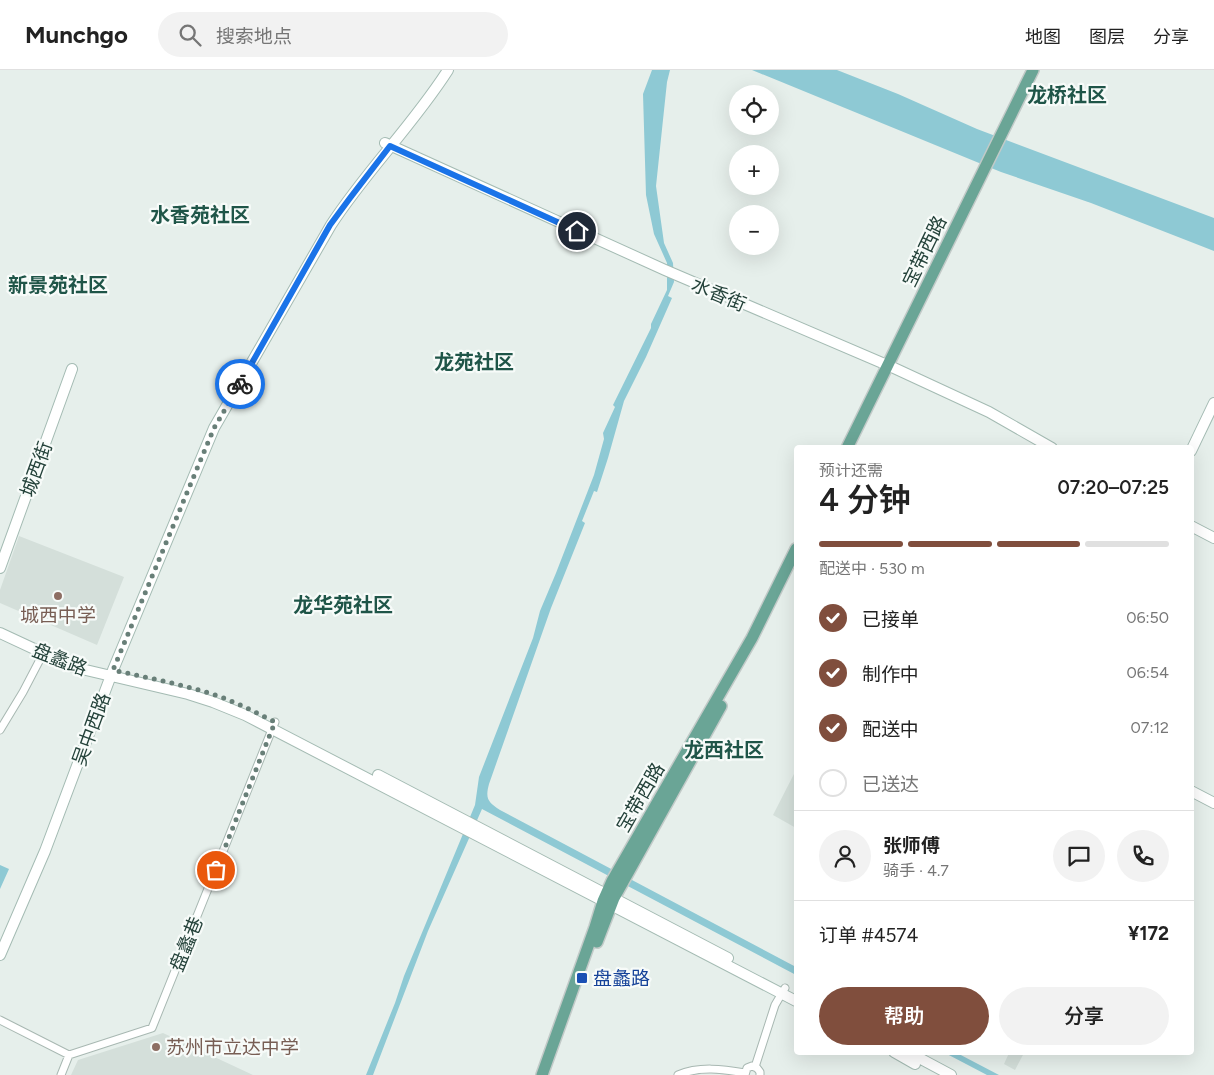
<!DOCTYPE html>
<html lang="zh">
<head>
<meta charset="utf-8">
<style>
  :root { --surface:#fff; --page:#f2f2f2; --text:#222; --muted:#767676; --line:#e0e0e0; --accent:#804e3d }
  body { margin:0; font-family:Figtree,"Noto Sans SC",sans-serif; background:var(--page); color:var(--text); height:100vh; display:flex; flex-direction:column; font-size:19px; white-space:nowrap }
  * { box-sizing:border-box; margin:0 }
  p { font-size:16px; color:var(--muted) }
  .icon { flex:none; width:28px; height:28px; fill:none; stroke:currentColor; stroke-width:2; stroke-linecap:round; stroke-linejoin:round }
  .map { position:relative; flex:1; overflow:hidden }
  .details { position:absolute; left:794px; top:375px; width:400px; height:610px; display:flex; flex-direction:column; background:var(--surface); border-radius:5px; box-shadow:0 5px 20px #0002 }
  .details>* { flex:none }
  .tools { position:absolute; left:729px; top:15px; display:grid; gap:10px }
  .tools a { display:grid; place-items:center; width:50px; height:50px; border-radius:50%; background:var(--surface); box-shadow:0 5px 20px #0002; font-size:25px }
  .pin { position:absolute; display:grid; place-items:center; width:42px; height:42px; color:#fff; margin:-21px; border:2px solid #fff; border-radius:50%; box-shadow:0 1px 5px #0007 }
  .courier { position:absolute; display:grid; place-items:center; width:50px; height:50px; margin:-25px; border:4px solid #1a73e8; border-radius:50%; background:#fff; color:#222; box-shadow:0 1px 6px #0007 }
  .headline em { font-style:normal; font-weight:600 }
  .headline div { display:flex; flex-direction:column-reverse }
  .headline { display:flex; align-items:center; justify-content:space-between; height:85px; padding:0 25px }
  h1 { font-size:32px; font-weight:600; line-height:38px }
  .bar { display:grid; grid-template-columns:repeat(4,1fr); gap:8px 5px; align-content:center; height:60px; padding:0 25px }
  .bar i { height:6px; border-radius:4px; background:var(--line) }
  .bar .current { background:var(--accent) }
  .bar p { grid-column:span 4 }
  .line { display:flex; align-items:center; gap:12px; padding:0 25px; border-top:1px solid var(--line) }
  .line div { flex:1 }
  .round { display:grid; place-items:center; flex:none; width:52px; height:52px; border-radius:26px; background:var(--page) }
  ol { padding:0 25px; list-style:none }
  li { display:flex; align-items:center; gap:15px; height:55px }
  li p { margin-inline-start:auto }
  li .icon { padding:5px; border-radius:50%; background:var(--accent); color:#fff; stroke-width:4 }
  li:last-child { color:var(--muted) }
  li i { width:28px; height:28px; border:2px solid var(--line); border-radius:50% }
  .action { display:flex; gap:10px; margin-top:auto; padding:10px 25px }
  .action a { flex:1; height:58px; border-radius:30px; background:var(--accent); color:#fff; font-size:20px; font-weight:600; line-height:58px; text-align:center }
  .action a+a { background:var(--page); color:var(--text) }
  header { display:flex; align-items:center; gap:30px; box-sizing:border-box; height:70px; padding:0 25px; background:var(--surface); border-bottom:1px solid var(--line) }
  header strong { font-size:24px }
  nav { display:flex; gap:28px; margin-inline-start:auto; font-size:18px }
  .search { width:350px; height:45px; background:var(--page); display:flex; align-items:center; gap:12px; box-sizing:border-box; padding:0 18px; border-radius:28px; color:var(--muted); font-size:19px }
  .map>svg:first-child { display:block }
  .built { fill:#d4dfda }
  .water { fill:#8ec9d4 }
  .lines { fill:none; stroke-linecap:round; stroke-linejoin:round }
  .street-casing { stroke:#a8b8b2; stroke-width:9 }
  .secondary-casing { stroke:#a4bbb3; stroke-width:12 }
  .primary-casing { stroke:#c2cac8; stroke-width:14 }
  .street { stroke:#fff; stroke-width:7 }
  .secondary { stroke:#fff; stroke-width:10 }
  .primary { stroke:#6aa596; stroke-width:11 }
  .done { stroke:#687f78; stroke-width:5; stroke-dasharray:0 9 }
  .route { stroke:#1a73e8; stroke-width:6 }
  .education-dot { fill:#8d6e63; stroke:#f7fbf9; stroke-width:2 }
  .transit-dot { fill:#1a4fb4; stroke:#f7fbf9; stroke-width:2 }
  .labels { text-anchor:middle; stroke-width:4.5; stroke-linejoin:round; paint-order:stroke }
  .street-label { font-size:19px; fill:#24423a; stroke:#f7fbf9 }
  .education-label { font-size:19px; fill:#785e54; stroke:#f7fbf9 }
  .transit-label { font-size:19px; fill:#164399; stroke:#f7fbf9; text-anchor:start }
  .neighbourhood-label { font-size:20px; font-weight:bold; fill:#1f5548; stroke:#f7fbf9 }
</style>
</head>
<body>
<header>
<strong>Munchgo</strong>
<div class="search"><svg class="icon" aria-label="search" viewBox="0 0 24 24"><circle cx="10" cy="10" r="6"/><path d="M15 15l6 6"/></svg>搜索地点</div>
<nav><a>地图</a><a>图层</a><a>分享</a></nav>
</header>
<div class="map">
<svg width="1214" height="1005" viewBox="0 0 1214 1005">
  <rect width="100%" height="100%" fill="#e6efeb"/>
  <!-- built -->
  <path class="built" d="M19,466L124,507L97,575L0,533V520Z
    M796,700V758L773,745Z
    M163,963L253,1005H71L78,990Z
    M1009,983H1024L1015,1000L1004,994Z"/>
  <!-- water -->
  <path class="water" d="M652,0H670L667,12L656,116L664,173L673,193L674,212L668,226L672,228L646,287L624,331L608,388L597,422L594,421L582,451L585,453L551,538L489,714C485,729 488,732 500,740L796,897V905L482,739L428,861L373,1005H366L395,933L404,906L475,735L479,707L533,568L540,541L556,503L594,405L604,369L603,363L615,337L613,335L651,258V254L667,220V193L654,164L646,125L643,24Z
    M752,0H837L898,24L977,59L1214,148V181L1091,133L1001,102Z
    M0,795L9,799L0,819Z
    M945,983H957L999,1005H987Z"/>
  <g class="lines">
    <!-- street casing -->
    <g class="street-casing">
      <path id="street" d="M0,660L23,622L46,578
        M0,950L69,985L61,1005
        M69,985L152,958L275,652
        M755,997L775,935L785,918
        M678,1005C699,996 723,999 745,1003
        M745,1005L747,998L752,996L757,998L760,1002V1005"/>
    </g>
    <!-- secondary casing -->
    <g class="secondary-casing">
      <path id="secondary" d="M385,73L665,200L894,298L989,342L1052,378
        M1191,381L1214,333
        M1191,456L1214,468
        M0,498L72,299
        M0,563L73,597L188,624L213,632L245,645L796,931
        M378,705L728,888
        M1191,721L1214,733
        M0,885L45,781L113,600L214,358L331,155C366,101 413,55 448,0
        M894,982L915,994
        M908,982L951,1005"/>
    </g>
    <!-- primary casing -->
    <g class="primary-casing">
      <path id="primary" d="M847,378L1033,0
        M597,872L614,828L721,636
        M542,1005L595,857L603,831L612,811L752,568L796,479"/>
    </g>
    <!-- street -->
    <use href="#street" class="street"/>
    <!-- secondary -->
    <use href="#secondary" class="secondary"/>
    <!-- primary -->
    <use href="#primary" class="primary"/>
  </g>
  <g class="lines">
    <!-- done -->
    <path class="done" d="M216,800L275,652C255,642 236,632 215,625C182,614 147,608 113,600L214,358L240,314"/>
    <!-- route -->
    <path class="route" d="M240,314L330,155L350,128L390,76L577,161"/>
  </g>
  <!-- markers -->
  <g class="education-dot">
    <circle cx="58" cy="526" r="5"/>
    <circle cx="156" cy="977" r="5"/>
  </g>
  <rect class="transit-dot" x="576" y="902" width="12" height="12" rx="2.5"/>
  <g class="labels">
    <!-- street labels -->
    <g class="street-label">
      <text transform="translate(924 181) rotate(-64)" y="7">宝带西路</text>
      <text transform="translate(719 224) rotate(23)" y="7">水香街</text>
      <text transform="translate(36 399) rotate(-70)" y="7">城西街</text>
      <text transform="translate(60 589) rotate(21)" y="7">盘蠡路</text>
      <text transform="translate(91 659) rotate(-70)" y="7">吴中西路</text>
      <text transform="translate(640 727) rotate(-60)" y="7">宝带西路</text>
      <text transform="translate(186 874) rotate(-68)" y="7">盘蠡巷</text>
    </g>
    <!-- education labels -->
    <g class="education-label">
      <text x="58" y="552">城西中学</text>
      <text x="166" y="984" text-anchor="start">苏州市立达中学</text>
    </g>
    <!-- transit labels -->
    <g class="transit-label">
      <text x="593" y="915">盘蠡路</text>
    </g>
    <!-- neighbourhood labels -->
    <g class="neighbourhood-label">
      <text x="1067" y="32">龙桥社区</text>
      <text x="200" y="152">水香苑社区</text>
      <text x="58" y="222">新景苑社区</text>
      <text x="474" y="299">龙苑社区</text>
      <text x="343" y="542">龙华苑社区</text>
      <text x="724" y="687">龙西社区</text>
    </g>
  </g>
</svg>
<div class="tools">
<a><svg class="icon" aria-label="locate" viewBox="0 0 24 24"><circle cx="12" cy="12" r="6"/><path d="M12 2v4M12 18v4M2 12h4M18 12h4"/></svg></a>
<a>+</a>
<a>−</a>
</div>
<div class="pin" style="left:216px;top:800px;background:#ea580c"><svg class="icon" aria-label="bag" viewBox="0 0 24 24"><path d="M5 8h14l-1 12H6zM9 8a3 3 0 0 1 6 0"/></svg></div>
<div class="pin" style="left:577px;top:161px;background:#1f2937"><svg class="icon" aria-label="home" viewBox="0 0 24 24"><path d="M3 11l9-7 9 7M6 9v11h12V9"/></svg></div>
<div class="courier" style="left:240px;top:314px"><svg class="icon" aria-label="bike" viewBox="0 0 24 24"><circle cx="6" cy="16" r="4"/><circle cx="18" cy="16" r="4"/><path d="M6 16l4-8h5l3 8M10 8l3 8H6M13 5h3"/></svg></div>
<section class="details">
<div class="headline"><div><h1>4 分钟</h1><p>预计还需</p></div><em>07:20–07:25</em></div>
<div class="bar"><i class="current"></i><i class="current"></i><i class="current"></i><i></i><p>配送中 · 530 m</p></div>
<ol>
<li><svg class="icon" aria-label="check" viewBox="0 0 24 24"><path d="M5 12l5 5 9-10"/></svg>已接单<p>06:50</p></li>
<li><svg class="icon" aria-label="check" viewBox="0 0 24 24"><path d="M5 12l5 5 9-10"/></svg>制作中<p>06:54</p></li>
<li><svg class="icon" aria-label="check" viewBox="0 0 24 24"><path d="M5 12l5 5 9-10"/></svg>配送中<p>07:12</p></li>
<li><i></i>已送达</li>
</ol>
<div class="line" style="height:90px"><a class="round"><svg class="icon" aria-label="person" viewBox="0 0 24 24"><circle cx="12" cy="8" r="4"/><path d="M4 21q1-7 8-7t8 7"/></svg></a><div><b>张师傅</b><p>骑手 · 4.7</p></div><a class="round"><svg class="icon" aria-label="chat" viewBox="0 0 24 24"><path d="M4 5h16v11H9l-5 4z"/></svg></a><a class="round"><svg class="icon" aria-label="phone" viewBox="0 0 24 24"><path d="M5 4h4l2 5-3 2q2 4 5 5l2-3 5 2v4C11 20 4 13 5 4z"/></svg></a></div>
<div class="line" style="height:65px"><div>订单 #4574</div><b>¥172</b></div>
<div class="action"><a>帮助</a><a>分享</a></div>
</section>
</div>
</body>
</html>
